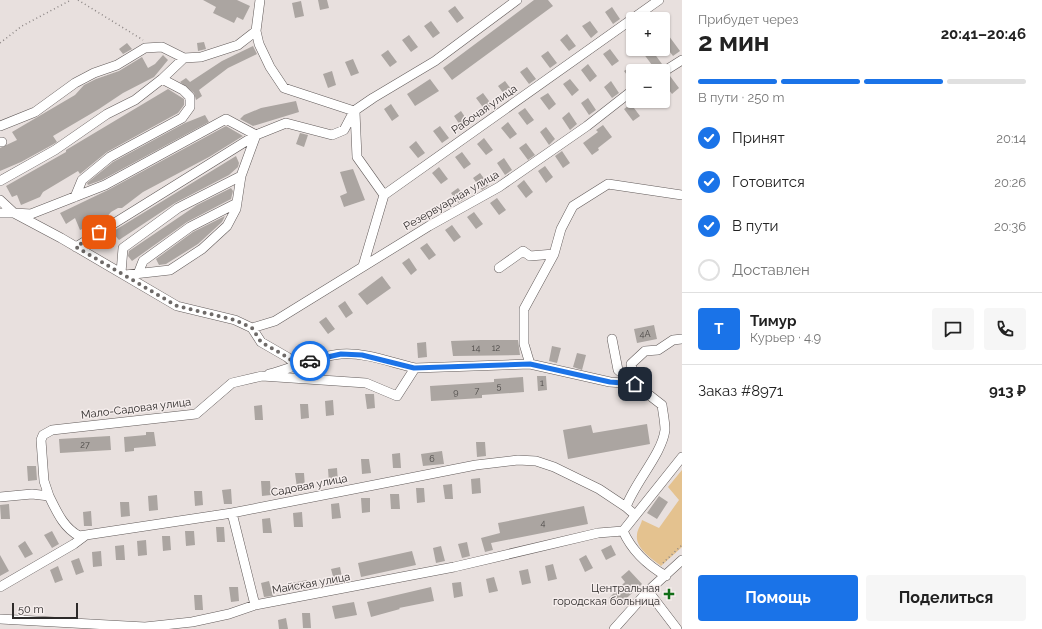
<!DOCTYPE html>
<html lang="ru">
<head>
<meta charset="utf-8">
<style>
  :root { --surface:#fff; --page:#f6f6f6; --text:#222; --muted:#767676; --line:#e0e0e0; --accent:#1a73e8 }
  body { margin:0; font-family:Raleway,sans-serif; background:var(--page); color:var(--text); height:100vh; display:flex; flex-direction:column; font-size:15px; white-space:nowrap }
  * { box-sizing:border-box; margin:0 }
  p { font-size:13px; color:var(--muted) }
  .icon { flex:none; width:22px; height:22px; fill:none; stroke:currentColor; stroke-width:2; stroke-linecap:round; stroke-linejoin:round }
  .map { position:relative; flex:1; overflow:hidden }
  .drawer { display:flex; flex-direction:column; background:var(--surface); width:360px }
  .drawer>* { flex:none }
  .controls { position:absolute; left:626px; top:12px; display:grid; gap:8px }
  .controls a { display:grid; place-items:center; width:44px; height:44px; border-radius:4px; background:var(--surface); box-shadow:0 1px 3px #0004; font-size:20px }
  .scale { position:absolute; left:12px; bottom:10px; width:66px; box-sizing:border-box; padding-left:4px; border:2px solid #2d2a29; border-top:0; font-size:11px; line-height:14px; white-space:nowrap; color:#2d2a29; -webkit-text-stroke:3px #f5edec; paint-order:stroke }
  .pin { position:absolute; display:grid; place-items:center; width:34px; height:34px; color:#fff; margin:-17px; border-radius:8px; box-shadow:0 2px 6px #0006 }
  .courier { position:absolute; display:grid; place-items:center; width:40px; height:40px; margin:-20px; border:3px solid #1a73e8; border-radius:50%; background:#fff; color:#222; box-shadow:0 1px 5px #0007 }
  .summary em { font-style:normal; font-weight:700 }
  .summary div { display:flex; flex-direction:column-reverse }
  .summary { display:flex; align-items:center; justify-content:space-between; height:68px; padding:0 16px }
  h1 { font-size:26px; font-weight:700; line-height:30px }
  .bar { display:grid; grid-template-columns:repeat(4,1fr); gap:6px 4px; align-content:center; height:48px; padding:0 16px }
  .bar i { height:5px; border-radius:3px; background:var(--line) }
  .bar .current { background:var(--accent) }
  .bar p { grid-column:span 4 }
  .line { display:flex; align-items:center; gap:10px; padding:0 16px; border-top:1px solid var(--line) }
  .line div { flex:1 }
  .round { display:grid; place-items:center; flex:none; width:42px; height:42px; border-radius:4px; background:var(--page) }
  ol { padding:0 16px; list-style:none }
  li { display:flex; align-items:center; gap:12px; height:44px }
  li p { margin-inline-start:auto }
  li .icon { padding:4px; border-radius:50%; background:var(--accent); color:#fff; stroke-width:4 }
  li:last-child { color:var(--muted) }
  li i { width:22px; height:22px; border:2px solid var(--line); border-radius:50% }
  .primary-button { display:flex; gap:8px; margin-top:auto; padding:8px 16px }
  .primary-button a { flex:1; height:46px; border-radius:4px; background:var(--accent); color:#fff; font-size:16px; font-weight:700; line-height:46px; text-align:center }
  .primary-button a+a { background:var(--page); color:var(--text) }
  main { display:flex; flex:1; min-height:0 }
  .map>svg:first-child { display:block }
  .green { fill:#e4c28f }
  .building { fill:#aba5a1 }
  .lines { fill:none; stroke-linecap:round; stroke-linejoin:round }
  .minor-casing { stroke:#625b5a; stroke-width:10 }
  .path { stroke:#8b8584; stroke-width:1.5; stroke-dasharray:1 3; stroke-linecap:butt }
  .minor { stroke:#fff; stroke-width:9 }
  .done { stroke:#6e6a68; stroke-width:4; stroke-dasharray:0 7.2 }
  .route { stroke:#1a73e8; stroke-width:5 }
  .poi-dot { fill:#116d17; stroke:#f5edec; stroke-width:1.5 }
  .labels { text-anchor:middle; stroke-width:3; stroke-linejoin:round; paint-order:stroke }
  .number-label { font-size:9px; fill:#4c4947 }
  .street-label { font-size:11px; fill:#2d2a29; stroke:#f5edec }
  .poi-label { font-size:11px; fill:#2d2a29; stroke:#f5edec; text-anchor:end }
</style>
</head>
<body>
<main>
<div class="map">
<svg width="682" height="629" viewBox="0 0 682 629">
  <rect width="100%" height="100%" fill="#e8e0de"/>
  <!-- green -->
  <path class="green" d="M682,470V547L661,566C652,559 635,548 637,535C637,530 641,525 642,520L659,528L679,500L668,487Z"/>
  <!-- building -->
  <path class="building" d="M203,0H237L250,6L243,20L237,17L234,23L213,13L216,7Z
    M318,0H327L329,8L320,10Z
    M534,0H548L553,6L452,80L443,68Z
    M301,1L304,16L295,18L292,3Z
    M455,6L464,18L457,23L448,11Z
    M612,7L620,19L613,24L605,12Z
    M431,21L440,33L433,38L424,26Z
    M590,21L598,32L591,38L582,26Z
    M663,28L680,51L673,56L663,43Z
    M567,34L576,46L569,51L560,40Z
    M409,35L418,47L411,52L402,40Z
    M204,42L206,49L198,51L197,43Z
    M127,43L132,49L123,54L119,49Z
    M253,46L257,54L228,68L199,90L202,96L196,100L194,93L180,82L186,78L190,82L222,61Z
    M610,49L619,61L612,66L603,54Z
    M640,49H651L662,64L655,69Z
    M388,50L397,62L390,67L381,55Z
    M548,51L557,63L550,68L541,56Z
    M163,55L168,60L154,77L123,93L99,109L53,136L57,142L52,145L21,162L0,171V148L17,140L12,132L75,95L84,85L96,79L119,71L142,57L148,68L155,64Z
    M353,59L359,73L351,76L345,62Z
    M588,64L597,76L590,82L581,70Z
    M633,65V83L624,71Z
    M527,67L536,79L529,84L520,72Z
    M332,71L336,85L328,88L323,74Z
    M670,76L679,88L672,94L663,82Z
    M430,79L439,91L415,106L407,94Z
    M570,79L579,90L572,96L563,84Z
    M505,81L514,93L507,98L498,86Z
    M611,81L619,93L612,98L604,87Z
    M168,89L184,99V105L178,113L107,152L80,174L78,171L43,192L40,197L21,205L17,195L12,197L6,186L66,152V150Z
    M483,93L492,105L485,110L476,98Z
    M548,93L556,104L549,110L540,98Z
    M588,98L596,110L589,115L581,103Z
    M296,101L299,112L253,126L240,119L244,115L261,108Z
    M391,104L399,116L392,121L384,109Z
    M631,104L640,116L633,121L624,109Z
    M525,108L534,120L527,125L518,113Z
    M461,111L469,123L462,128L454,116Z
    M569,112L577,124L570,130L562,118Z
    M205,115L209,122L102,180L88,185L87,183L113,162L185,123Z
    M508,122L517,134L510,139L501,128Z
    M603,125L612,137L598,148L599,150L592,155L583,143L598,132L596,130Z
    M226,126L243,136L209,157L143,192L122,208H118L111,212L106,218L80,230L75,218L66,224L60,213L108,190Z
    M440,126L449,138L442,143L433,131Z
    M546,127L555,139L549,145L540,132Z
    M300,133L308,135L304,147L296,144Z
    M484,138L493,150L486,155L477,144Z
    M416,141L425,153L418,158L409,147Z
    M526,143L535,155L528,160L519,148Z
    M562,151L570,163L563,168L555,156Z
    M462,152L471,164L464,169L455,157Z
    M236,156L239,163L238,167L229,175L175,203L119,240L112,232Z
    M504,158L512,170L505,175L497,163Z
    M545,166L553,177L546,183L538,171Z
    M439,167L448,179L441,184L432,173Z
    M353,169L365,200L344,207L340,196L347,193L340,172Z
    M480,173L489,185L482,190L473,178Z
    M524,180L533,192L526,198L517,186Z
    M231,188L233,191L231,199L187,222L132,261L128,256L129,251L197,205Z
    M458,188L466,198L458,203L451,193Z
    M497,198L506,210L499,215L490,203Z
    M474,212L483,224L476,229L467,217Z
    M225,216L222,222L198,244L166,264L159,265L156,259L193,232Z
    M452,225L461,237L454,242L445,230Z
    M427,243L436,255L429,260L420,248Z
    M409,258L417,270L411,275L402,263Z
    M382,276L391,288L367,305L358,294Z
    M345,301L353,313L346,318L338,306Z
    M326,317L335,329L328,334L319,322Z
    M654,325L657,339L637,343L634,329Z
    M480,340H518L520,355L453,356L451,341Z
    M426,342L427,357L418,358L417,343Z
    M552,346L561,348L557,363L549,361Z
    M577,353L586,355L582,370L573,367Z
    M537,376H546L547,390L538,391Z
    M523,377L524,392L482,395V398L431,401L430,386L494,382V379Z
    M365,394H374L375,408L367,409Z
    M333,400L334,415L326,416L325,401Z
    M300,404H308L309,418L301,419Z
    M262,405L263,420H255L254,406Z
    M647,424L650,444L568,459L563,430L591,425L593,433Z
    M146,432H154L156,446L134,448V451L125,452L124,437L146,435Z
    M110,436L111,450L60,453L59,439Z
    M476,442H485L486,456L477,457Z
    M442,451L444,464L423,466L421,454Z
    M400,453L401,468H393L392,454Z
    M361,459H369L371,473L362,474Z
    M27,466H36L37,480L28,481Z
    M337,468L338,483H329L328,469Z
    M295,473H304L305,487L297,488Z
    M480,478L481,493L472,494L471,479Z
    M261,481H270L271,495L262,496Z
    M452,484L453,499H445L443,485Z
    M416,488H424L425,502L417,503Z
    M231,489L232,504H224L222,490Z
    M194,491H202L203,505L195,506Z
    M390,494H399L400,509H391Z
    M157,495L158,510L149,511L148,496Z
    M659,496L668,502L657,519L647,513Z
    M361,498H370V512L362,513Z
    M120,502H129L130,516L121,517Z
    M339,503L341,518L332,519L331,504Z
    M9,504L10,519H1L0,505Z
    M584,506L588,524L491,543L493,550L485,552L481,538L500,533L498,523Z
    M91,511L92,526H84L83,512Z
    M302,512L303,527H294L293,513Z
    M270,518L272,533H263L262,519Z
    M216,527H224L225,542H217Z
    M52,531L59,544L52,548L44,535Z
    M185,531H194L195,545L186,546Z
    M162,536H170L171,550L163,551Z
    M146,540L147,555L138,556L137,541Z
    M25,541L33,554L25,558L18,546Z
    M467,542L470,556L462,558L458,544Z
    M124,545L125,560H116L115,546Z
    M611,545L616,555L606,560L601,550Z
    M441,546L445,561L436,563L433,548Z
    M101,551L102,566L93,567L92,552Z
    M412,551L416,565L361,577L358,563Z
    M0,555L9,571L0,576Z
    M586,555L593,568L585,572L579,559Z
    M79,558L84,572L76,575L71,561Z
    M553,564L557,579L548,581L545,566Z
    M58,566L63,580L55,583L50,570Z
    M340,567L343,582L335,584L331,569Z
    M528,569L531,583L522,585L519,571Z
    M629,570L642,584L618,606L609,598L625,582L621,577Z
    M494,577L498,591L489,593L486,579Z
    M307,580L308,589L293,591L292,583Z
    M269,581L273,596L264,597L261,583Z
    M461,582L463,596L454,598L452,583Z
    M229,587H238L239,601L231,602Z
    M431,587L434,601L399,608L400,609L371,617L367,602Z
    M194,595H202L203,610H195Z
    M354,602L357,615L335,619L332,606Z
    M302,613H310L311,628H303Z
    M286,618L288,629H279L278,620Z"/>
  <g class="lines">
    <!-- minor casing -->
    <g class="minor-casing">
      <path id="minor" d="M260,0L256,31L259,44L270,67L284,88L354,111
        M663,72L682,60
        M355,112L357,157L384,195
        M0,126L35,112L75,83L94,73L117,65L145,48L162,47L184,58
        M0,142H2
        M0,181L55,150L107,114L135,100L162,79
        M75,197L82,180L110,157L182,118L190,107V97L183,90L162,79L184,58L201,57L238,45L256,31
        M0,200L14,213L31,214L105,185L226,119L256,135L286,123L332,135L344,130L354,111L373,98L435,61L517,0
        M0,213H14L61,238L177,306L235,320L252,328L261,342L287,357L296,365
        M76,247L256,135L241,176L236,209L227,226L202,249L170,270L125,275
        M363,266L384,195L659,0
        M499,268L523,251L530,256L554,254
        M121,273L123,248L178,208L241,176
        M138,274L143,261L190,227L237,203
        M252,328L275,321L429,226L499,187L587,126L633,90
        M612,339L618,370L635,384
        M530,364L524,344V309L554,254L561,229L573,206L608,184L682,195
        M269,374C293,368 316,356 341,354C365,352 392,363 415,368
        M635,384L631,364L645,351L658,350L673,340L682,339
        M49,496C57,512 63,527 79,536L86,535
        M0,497L32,494L49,496L44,481L41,440L43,435L52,430L196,414L232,383L262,376L366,383L397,396L415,368L530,364L610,382L635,384L662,405C663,413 665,422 665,430C662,454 635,482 626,507L635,515
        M232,513L255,605
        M623,531L682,457
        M623,531C632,551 647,565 666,576
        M0,587L74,544L86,535L232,513L476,465L518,460L536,461L554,467L599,489L626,507
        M648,591L677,629
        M0,619L145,627L192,622L229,614L255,605L454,567L598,533L623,531
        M614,629L648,591L682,560"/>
    </g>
    <!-- path -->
    <path class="path" d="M78,0L143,40
      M0,43L22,26L71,0
      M663,563L682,545"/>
    <!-- minor -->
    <use href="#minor" class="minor"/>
  </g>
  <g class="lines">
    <!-- done -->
    <path class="done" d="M99,232L76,247L177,306L235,320L252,328L261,342L287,357L296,364L310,361"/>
    <!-- route -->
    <path class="route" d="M310,361L341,354L362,355L414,368L530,364L610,382L635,384"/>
  </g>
  <!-- markers -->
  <path class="poi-dot" d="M667 588h4v4h4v4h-4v4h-4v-4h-4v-4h4z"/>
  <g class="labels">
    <!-- number labels -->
    <g class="number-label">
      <text x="645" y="337">4А</text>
      <text x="476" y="351">14</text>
      <text x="496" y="351">12</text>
      <text x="542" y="386">1</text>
      <text x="499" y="389">5</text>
      <text x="477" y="394">7</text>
      <text x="456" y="395">9</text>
      <text x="85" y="448">27</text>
      <text x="432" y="462">6</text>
      <text x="543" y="526">4</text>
    </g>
    <!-- street labels -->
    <g class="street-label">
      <text transform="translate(484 109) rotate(-35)" y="4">Рабочая улица</text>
      <text transform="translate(451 200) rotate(-30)" y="4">Резервуарная улица</text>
      <text transform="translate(136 408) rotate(-7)" y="4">Мало-Садовая улица</text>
      <text transform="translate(309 485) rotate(-11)" y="4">Садовая улица</text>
      <text transform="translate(311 583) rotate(-10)" y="4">Майская улица</text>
    </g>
    <!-- poi labels -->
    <g class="poi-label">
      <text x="660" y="592">Центральная<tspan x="660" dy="13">городская больница</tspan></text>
    </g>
  </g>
</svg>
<div class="controls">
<a>+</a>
<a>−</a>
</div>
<div class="scale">50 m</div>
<div class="pin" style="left:99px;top:232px;background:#ea580c"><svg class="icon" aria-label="bag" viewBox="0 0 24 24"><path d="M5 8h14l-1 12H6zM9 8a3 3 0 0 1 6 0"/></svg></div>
<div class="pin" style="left:635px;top:384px;background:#1f2937"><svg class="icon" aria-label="home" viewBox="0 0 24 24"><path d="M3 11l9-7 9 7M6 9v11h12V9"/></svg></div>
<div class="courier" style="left:310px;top:361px"><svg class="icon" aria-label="car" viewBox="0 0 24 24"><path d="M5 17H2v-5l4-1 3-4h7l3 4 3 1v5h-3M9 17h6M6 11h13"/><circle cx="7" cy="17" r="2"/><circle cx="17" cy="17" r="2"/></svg></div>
</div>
<section class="drawer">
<div class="summary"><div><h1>2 мин</h1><p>Прибудет через</p></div><em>20:41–20:46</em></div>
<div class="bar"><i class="current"></i><i class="current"></i><i class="current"></i><i></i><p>В пути · 250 m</p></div>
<ol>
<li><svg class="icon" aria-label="check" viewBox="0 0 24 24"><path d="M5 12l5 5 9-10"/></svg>Принят<p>20:14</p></li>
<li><svg class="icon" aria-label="check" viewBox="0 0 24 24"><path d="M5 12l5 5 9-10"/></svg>Готовится<p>20:26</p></li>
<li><svg class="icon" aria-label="check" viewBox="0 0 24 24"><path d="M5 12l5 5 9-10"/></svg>В пути<p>20:36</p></li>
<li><i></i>Доставлен</li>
</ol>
<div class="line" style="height:72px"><b class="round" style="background:var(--accent);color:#fff">Т</b><div><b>Тимур</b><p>Курьер · 4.9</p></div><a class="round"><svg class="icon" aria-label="chat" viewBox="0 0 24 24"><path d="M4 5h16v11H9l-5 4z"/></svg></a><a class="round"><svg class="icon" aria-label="phone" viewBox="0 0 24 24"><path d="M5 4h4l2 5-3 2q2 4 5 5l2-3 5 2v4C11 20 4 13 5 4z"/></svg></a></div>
<div class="line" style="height:52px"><div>Заказ #8971</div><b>913 ₽</b></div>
<div class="primary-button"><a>Помощь</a><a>Поделиться</a></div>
</section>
</main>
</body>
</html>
